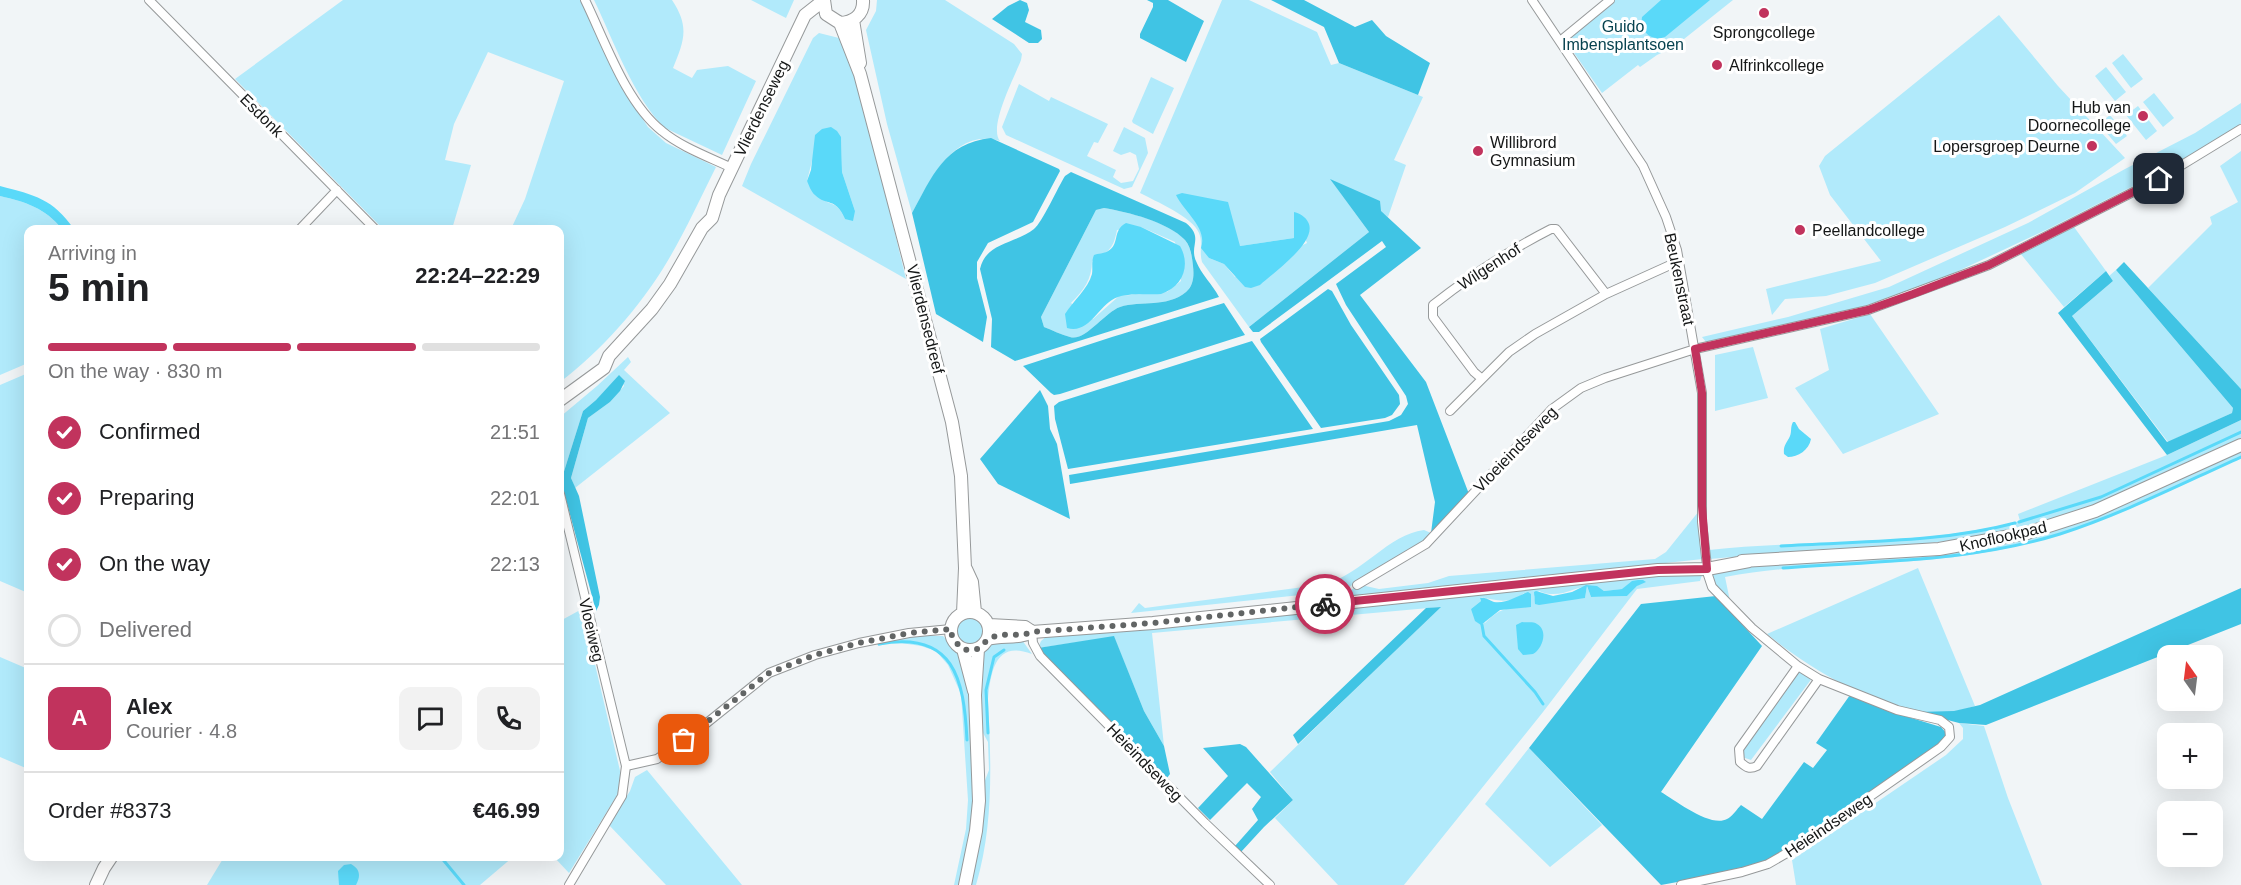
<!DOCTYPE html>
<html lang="en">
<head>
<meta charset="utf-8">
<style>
  :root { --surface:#fff; --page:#f2f2f2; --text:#202124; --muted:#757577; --line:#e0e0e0; --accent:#c1335d }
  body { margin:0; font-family:Helvetica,sans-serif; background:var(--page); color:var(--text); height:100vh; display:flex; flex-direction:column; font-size:22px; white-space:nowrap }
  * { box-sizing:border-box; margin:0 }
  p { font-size:20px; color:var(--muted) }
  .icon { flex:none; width:33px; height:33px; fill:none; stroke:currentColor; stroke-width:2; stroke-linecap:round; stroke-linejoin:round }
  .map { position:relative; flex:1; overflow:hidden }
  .details { position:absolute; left:24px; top:225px; width:540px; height:636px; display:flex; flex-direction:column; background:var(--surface); border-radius:12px; box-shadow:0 6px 24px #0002 }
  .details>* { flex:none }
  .needle { width:39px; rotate:346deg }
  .tools { position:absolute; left:2157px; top:645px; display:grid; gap:12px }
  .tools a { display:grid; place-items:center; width:66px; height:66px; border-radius:12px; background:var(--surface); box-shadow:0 6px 24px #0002; font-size:30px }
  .pin { position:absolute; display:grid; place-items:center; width:51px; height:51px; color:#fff; margin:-26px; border-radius:12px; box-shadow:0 3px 9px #0006 }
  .courier { position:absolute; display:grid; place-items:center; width:60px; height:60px; margin:-30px; border:4px solid #c1335d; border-radius:50%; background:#fff; color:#222; box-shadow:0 2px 8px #0007 }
  .head em { font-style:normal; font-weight:700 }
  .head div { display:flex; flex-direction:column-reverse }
  .head { display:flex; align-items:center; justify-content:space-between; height:102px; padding:0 24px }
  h1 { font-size:39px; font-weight:700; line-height:45px }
  .bar { display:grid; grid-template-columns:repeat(4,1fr); gap:9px 6px; align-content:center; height:72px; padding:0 24px }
  .bar i { height:8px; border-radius:4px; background:var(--line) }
  .bar .active { background:var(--accent) }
  .bar p { grid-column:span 4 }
  .line { display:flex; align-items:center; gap:15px; padding:0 24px; border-top:2px solid var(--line) }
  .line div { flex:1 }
  .round { display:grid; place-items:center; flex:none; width:63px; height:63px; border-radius:12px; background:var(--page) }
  ol { padding:0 24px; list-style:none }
  li { display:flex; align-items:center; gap:18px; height:66px }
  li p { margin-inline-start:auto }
  li .icon { padding:6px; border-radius:50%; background:var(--accent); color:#fff; stroke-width:4 }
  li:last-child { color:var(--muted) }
  li i { width:33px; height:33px; border:3px solid var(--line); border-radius:50% }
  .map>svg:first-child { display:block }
  .green { fill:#b1eafb; fill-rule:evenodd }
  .forest { fill:#40c4e4; fill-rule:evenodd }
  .water { fill:#5ad9f9 }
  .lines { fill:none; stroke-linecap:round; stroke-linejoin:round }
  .stream { stroke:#5ad9f9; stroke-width:3 }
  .street-casing { stroke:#96999a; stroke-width:10 }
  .secondary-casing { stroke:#96999a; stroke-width:14 }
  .street { stroke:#fff; stroke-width:8 }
  .secondary { stroke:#fff; stroke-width:12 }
  .done { stroke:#626565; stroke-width:6; stroke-dasharray:0 10.8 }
  .route { stroke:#c1335d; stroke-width:8 }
  .poi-dot { fill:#c1335d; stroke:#fff; stroke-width:2 }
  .labels { text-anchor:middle; stroke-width:6; stroke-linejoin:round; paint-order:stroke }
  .park-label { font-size:16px; fill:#07424f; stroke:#fff }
  .poi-label { font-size:16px; fill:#151717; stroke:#fff; text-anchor:start }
  .street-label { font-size:16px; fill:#151717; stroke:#fff }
</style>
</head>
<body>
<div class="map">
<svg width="2241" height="885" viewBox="0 0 2241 885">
  <rect width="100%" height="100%" fill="#f1f5f7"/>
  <!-- green -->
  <path class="green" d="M343,0H581L625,92L648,127L666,143L716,167C700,199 685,232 667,262C641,306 600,352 560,382V230L511,229L525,199L564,81L488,52L454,124L445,160L471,165L452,229L384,230L235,79Z
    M594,0H672C690,27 684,41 673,68L692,78L697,70L728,66L756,81L722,155L665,128C634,99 613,39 594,0Z
    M751,0H794L786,18Z
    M877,0H945L1014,44L1022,54L1021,60C1015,76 988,127 1000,141C953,127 930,182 912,213L887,124L866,30L876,11Z
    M1222,0H1249L1317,32L1331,65L1339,63L1423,97L1394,160L1406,165L1388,217L1331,180L1369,232L1249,327L1202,262C1199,252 1203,242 1199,233C1193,217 1155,201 1140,193ZM1294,212L1307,243L1235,277L1224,264L1209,258L1201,230L1240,246L1294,238Z
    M1614,0H1733L1674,47L1657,55L1640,67L1638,65L1602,93L1565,40Z
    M1999,15L2058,86L2125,158L2075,193L2005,227L1875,283L1826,296L1785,299L1772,315L1766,289L1881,261L1830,195L1819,166L1825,156Z
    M819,33L843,39L856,72L906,279L742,186L751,164L813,38ZM841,138L842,172L855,211L845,219C836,199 832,208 820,197C815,193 811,186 807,181L812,161Z
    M2123,54L2143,79L2131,88L2112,63Z
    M2106,67L2126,92L2115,101L2095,76Z
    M1151,77L1174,88L1153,134L1133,123L1132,121Z
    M1019,84L1049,101L1051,97L1108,124L1098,143L1094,142L1087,156L1116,170L1113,177L1121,183L1133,181L1139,169L1136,155L1130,152L1121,155L1113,151L1124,127L1145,138L1148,153L1132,187L1124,189L1006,135L1002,127L1004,122Z
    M2154,93L2174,118L2163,127L2143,102Z
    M2241,103V126L2153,176L2048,229L1939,280L1847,312L1715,345L1706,342L1702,337L1788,317L1889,287L2028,223L2125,169L2195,133Z
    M2138,106L2157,131L2146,140L2126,115Z
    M2110,115L2127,136L2116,144L2099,124Z
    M2241,151V389L2148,288L2212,224L2210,217L2238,202L2220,166Z
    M0,196C26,202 45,208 62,229L28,230V363L0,375Z
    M1104,208C1128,212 1169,222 1185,240C1191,247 1192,258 1193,266C1194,276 1194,285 1186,292C1167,308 1141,300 1120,307C1105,312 1085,342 1070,337C1062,335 1052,330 1044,327L1041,317L1096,210ZM1141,227L1175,242L1181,281L1167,292L1119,296L1093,319L1071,303C1084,290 1092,279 1092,261C1109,251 1113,250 1117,230Z
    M2074,227L2106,271L2064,307L2020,253Z
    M2116,270L2233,408L2232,413L2168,442L2072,316L2113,281L2109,276Z
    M1870,314L1939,414L1843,454L1795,388L1829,370L1820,329Z
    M1753,347L1768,398L1715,411V355Z
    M628,357L631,362L624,370L670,413L575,488L571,478L588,418L610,402L624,386L619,376L596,400L583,411L561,481L560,478V417L597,386Z
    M28,373V593L0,581V385Z
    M2241,420V439L2104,503L2046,522L2001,534L1898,547L1823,549L1710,559L1709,550C1812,539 1919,547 2020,521L2018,514L2167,455Z
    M2241,451V458C2160,495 2081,534 1993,551C1905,568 1814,560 1725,577L1730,601L1714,583L1712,571L1762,565L1931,553L2093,516L2162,487Z
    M1699,511L1703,559L1340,598V595L1361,585L1379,589L1428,583L1449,576L1655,559L1666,552Z
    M1424,530L1431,533L1423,541L1349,587L1338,591L1131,613L1139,603L1145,608L1326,584C1364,572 1388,535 1424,530Z
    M1918,568L1975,706C1958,712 1932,716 1915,712C1862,699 1809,668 1767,634Z
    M1703,572L1700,581L1637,589L1543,712L1404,885H1338L1275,818L1293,800L1270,772L1440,607L1152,633L1164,746L1144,711L1114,637L1038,648L1041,641L1047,636L1128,631L1645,576ZM1630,583L1639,584L1627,596L1591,597L1587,586L1585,598L1535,600L1534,596L1539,591C1566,603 1584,575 1604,591L1623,589ZM1524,593L1519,608C1503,607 1496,612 1485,623L1471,609L1481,601L1480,598L1482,597C1497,601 1511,604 1524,593Z
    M582,609L621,775L619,792L569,873L554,857L560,856V621Z
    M957 631a13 13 0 1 1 26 0a13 13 0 1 1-26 0Z
    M904,635L943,636C948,641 956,647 958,653C975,694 978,786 972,831C970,849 965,867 961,885H954L966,829L968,800L961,694L948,665L936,651L921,646L894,642L878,646L877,641Z
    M1022,640L1032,654C996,640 991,670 988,699C991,762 994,824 976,885H971L982,831L984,783L989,770L988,742L982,731L980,698L984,650L992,642Z
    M0,657L28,669V769L0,757Z
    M1800,670L1812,676L1810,681L1751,760L1739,756V752Z
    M1959,723L1984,726L2008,798L2042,885H1796L1792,860L1946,755L1963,739V728Z
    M1529,748L1602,825L1550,867L1485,804Z
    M647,770L742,885H666L609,825L630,791L635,777Z
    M224,857H513L480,885H207Z"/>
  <!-- forest -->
  <path class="forest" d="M1020,0L1027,3L1029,10L1025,22L1041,30L1042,39L1038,43H1029L992,19L1008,6Z
    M1147,0H1168L1204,21L1186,62L1140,38V34L1153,7V3Z
    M1271,0H1304L1355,27L1372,20L1386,36L1430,63L1418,95L1339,63L1324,27Z
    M991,138L1059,169L1060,171L1033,222L988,243L977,262V278L987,317L983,342L936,314L912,213C932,177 944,143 991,138Z
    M1071,172L1186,223C1204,238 1189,245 1196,261C1201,274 1213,285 1219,297L1015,361L991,347L992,319L980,269C986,242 1015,244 1034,229C1042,223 1058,187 1065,176ZM1104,208C1128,212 1168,222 1185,240C1191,247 1192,257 1193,266C1194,275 1194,285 1186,292C1167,308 1141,300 1120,307C1105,312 1085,342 1070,337C1062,335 1052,330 1044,327L1041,317L1096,210Z
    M1330,179L1380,201L1381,211L1421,248L1360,295L1426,382L1469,494L1431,533L1435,502L1417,425L1070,484L1069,475L1389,421L1401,415L1408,404L1406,396L1346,305L1336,284L1386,247L1382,241L1259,332H1253L1249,327L1369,232Z
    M2124,262L2241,389V420L2167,455L2058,313L2106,271L2113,281L2072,316L2167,442L2232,413L2233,408L2116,270Z
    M1328,289L1332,291L1351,325L1399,395L1400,404L1392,415L1385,418L1321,428L1261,342L1260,339Z
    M1224,303L1245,335L1060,394L1054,395L1051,393L1023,366L1112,337Z
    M1252,341L1313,429L1068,469L1055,419L1054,406L1059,402Z
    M619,375L625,381L620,391L610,402L588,418L571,478L579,496L600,597L599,605L596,611L561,481L583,411L596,400Z
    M1040,390L1048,406L1050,429L1057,444L1070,519L998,484L980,459Z
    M2241,588V624L1986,725L1959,723L1917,712L1954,711L1980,705Z
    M1716,596L1762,646L1661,792C1676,801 1711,828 1727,819C1732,817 1737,809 1741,805L1762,819L1804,762L1813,768L1827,750L1816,743L1850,695L1895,713L1941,727L1947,734L1945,739L1768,863L1732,872L1661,885L1529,748L1641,604Z
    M1441,607L1298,744L1293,735L1426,608Z
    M1114,636L1144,711L1164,746L1170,774L1167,778L1038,648Z
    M1240,744L1246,747L1293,800L1264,827L1241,852L1235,846L1258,820L1252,809L1261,797L1247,783L1210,820L1198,808L1228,776L1203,748Z"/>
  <!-- water -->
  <path class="water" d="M1661,0H1710L1665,37C1650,42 1640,31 1642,17Z
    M831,127L837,131L841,137L842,172L855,211L853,221L845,219C835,196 827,207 815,195C811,192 809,185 807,181L811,170L815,135L822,129Z
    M0,186C35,195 53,199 74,229H62C45,208 26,202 0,196Z
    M1182,193L1228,202L1240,246L1294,238V212C1299,213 1306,217 1308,222C1319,241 1273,273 1260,285L1251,288L1245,287L1224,264L1209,258L1201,248C1208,228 1184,212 1176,195Z
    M1126,223L1141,227L1180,246C1191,265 1183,287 1161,294C1148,295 1130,293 1118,297C1099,303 1090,335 1067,328L1065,314C1073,301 1088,289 1092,274C1093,267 1091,262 1094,255C1098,253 1104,254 1108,251C1120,245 1112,230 1126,223Z
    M1793,422H1795L1799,429L1811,439C1809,450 1798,457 1788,457L1784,454C1783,445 1787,443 1790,436C1792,431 1790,428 1793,422Z
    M1638,580H1643L1646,582L1637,586L1627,596L1591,597L1587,586L1585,598L1539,605L1535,604L1534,592L1536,591L1553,596L1572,592L1586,585L1597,586L1604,591L1622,589L1632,581Z
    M1528,592L1531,594V607L1500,610L1481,625L1475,621L1471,609L1481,601L1480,598C1486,597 1488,600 1494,602C1506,604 1518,596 1528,592Z
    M1522,622C1527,623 1533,621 1537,624C1549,631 1542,649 1533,654L1523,655L1518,649L1516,625Z
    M351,864C360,869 361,876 356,885H339L338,871L344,865Z"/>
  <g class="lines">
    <!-- stream -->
    <path class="stream" d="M2019,522L2101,497L2241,432
      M1781,546C1859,541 1940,543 2015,523
      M1783,568C1876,561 1970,562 2060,534C2122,514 2181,484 2241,457
      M1482,625L1484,636L1535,692L1543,704
      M879,644C954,630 964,679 967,740
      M988,733L986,690L994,657L1004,650
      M440,856L464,885"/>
    <!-- street casing -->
    <g class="street-casing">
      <path id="street" d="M149,0L376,230
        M585,0C605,41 626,103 662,131C681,147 709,157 732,168
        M1532,0L1643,166L1666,217L1677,250L1702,393V522L1708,575L1712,587L1752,628L1798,666L1819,679L1897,710L1940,720L1949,727L1950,737L1941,747L1799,846L1768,864L1742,872L1681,885
        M1560,41L1610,0
        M299,230L337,190
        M1481,378L1474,372L1433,317V305C1471,275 1508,251 1551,229H1556L1606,294
        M1450,411L1509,352L1535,334L1606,294L1679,261
        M560,494L626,766L622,796L569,885
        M1357,585L1426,544L1552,409L1581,388L1605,378L1695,349L1868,310L1989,265L2159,179L2241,129
        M1032,632L1033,643L1040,656L1205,823L1270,885
        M1798,666L1739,749L1740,762C1746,767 1749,770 1757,766L1819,679
        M626,766L657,759L698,730L769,673L815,655L859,643L909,633L951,629"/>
    </g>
    <!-- secondary casing -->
    <g class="secondary-casing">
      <path id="secondary" d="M824,0L826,14L840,23C853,22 864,15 863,0
        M853,20L860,63
        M840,23L860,74L952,422L961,476L965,568L963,613
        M560,400L604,368L609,356L652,309L670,284L702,228L712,218L719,195L805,15L824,0
        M1742,561L1939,549L2027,533L2095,511L2241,445
        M966,569L972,582L975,612
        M951 631a19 19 0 1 1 38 0a19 19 0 1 1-38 0Z
        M989,625L1025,627L1031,631
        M988,639C1002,635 1019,639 1032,632L1153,623L1658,570L1707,569L1749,561
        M963,649L974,691
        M96,885L104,868L112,856
        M965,885L976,831L979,801L975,695L978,649"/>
    </g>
    <!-- street -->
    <use href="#street" class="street"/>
    <!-- secondary -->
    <use href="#secondary" class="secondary"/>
  </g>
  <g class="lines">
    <!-- done -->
    <path class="done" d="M684,740L769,673L815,655L859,643L909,633L951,629L952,636L959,646C963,649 967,651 973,650C981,649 983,643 989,639C1001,631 1019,638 1032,632L1153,623L1325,604"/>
    <!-- route -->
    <path class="route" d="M1325,604L1658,570L1707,569L1702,506V393L1695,349L1868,310L1913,294L1989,265L2159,179"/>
  </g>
  <!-- markers -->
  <g class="poi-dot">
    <circle cx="1764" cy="13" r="6"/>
    <circle cx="1717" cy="65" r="6"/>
    <circle cx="2143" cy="116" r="6"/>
    <circle cx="2092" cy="146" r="6"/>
    <circle cx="1478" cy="151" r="6"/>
    <circle cx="1800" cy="230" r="6"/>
  </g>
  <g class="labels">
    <!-- park labels -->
    <g class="park-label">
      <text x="1623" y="32">Guido<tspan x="1623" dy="18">Imbensplantsoen</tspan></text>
    </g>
    <!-- poi labels -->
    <g class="poi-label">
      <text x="1764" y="38" text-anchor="middle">Sprongcollege</text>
      <text x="1729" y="71">Alfrinkcollege</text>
      <text x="2131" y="113" text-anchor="end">Hub van<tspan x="2131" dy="18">Doornecollege</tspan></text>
      <text x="1490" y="148">Willibrord<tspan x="1490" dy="18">Gymnasium</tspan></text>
      <text x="2080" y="152" text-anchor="end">Lopersgroep Deurne</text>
      <text x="1812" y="236">Peellandcollege</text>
    </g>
    <!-- street labels -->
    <g class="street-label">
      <text transform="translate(761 108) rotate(-64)" y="6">Vlierdenseweg</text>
      <text transform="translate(262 115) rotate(45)" y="6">Esdonk</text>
      <text transform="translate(1489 266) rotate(-33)" y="6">Wilgenhof</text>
      <text transform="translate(1680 279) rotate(78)" y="6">Beukenstraat</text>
      <text transform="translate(926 319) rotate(76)" y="6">Vlierdensedreef</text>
      <text transform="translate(1515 449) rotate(-46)" y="6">Vloeieindseweg</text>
      <text transform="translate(2003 536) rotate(-13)" y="6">Knoflookpad</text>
      <text transform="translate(592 630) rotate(77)" y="6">Vloeiweg</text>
      <text transform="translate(1145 762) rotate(46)" y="6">Heieindseweg</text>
      <text transform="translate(1828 825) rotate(-34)" y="6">Heieindseweg</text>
    </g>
  </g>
</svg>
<div class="tools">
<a><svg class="needle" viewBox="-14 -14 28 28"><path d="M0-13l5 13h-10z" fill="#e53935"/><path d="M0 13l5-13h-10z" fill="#757577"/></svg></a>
<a>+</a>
<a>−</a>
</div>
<div class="pin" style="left:684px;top:740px;background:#ea580c"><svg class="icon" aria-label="bag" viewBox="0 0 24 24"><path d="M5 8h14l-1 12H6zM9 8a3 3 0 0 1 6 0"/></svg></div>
<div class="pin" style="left:2159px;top:179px;background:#1f2937"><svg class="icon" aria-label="home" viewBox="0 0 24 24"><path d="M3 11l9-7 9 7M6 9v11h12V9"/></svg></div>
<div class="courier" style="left:1325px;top:604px"><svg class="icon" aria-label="bike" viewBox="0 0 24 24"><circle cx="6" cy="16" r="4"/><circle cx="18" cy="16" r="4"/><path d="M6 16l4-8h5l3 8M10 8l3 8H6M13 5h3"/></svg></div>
<section class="details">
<div class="head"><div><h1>5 min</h1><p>Arriving in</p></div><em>22:24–22:29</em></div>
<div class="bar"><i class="active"></i><i class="active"></i><i class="active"></i><i></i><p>On the way · 830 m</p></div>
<ol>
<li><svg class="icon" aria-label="check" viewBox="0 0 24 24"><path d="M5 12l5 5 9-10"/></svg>Confirmed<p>21:51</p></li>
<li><svg class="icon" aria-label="check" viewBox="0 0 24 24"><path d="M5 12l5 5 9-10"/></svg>Preparing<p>22:01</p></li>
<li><svg class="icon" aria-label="check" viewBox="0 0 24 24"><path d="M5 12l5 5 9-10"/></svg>On the way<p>22:13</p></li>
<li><i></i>Delivered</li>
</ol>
<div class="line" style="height:108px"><b class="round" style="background:var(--accent);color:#fff">A</b><div><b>Alex</b><p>Courier · 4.8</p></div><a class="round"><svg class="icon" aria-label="chat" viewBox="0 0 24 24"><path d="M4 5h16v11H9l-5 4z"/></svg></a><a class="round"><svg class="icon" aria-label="phone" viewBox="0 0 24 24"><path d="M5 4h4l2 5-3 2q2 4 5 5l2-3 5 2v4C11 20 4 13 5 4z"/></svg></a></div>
<div class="line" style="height:78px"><div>Order #8373</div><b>€46.99</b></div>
</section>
</div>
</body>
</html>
